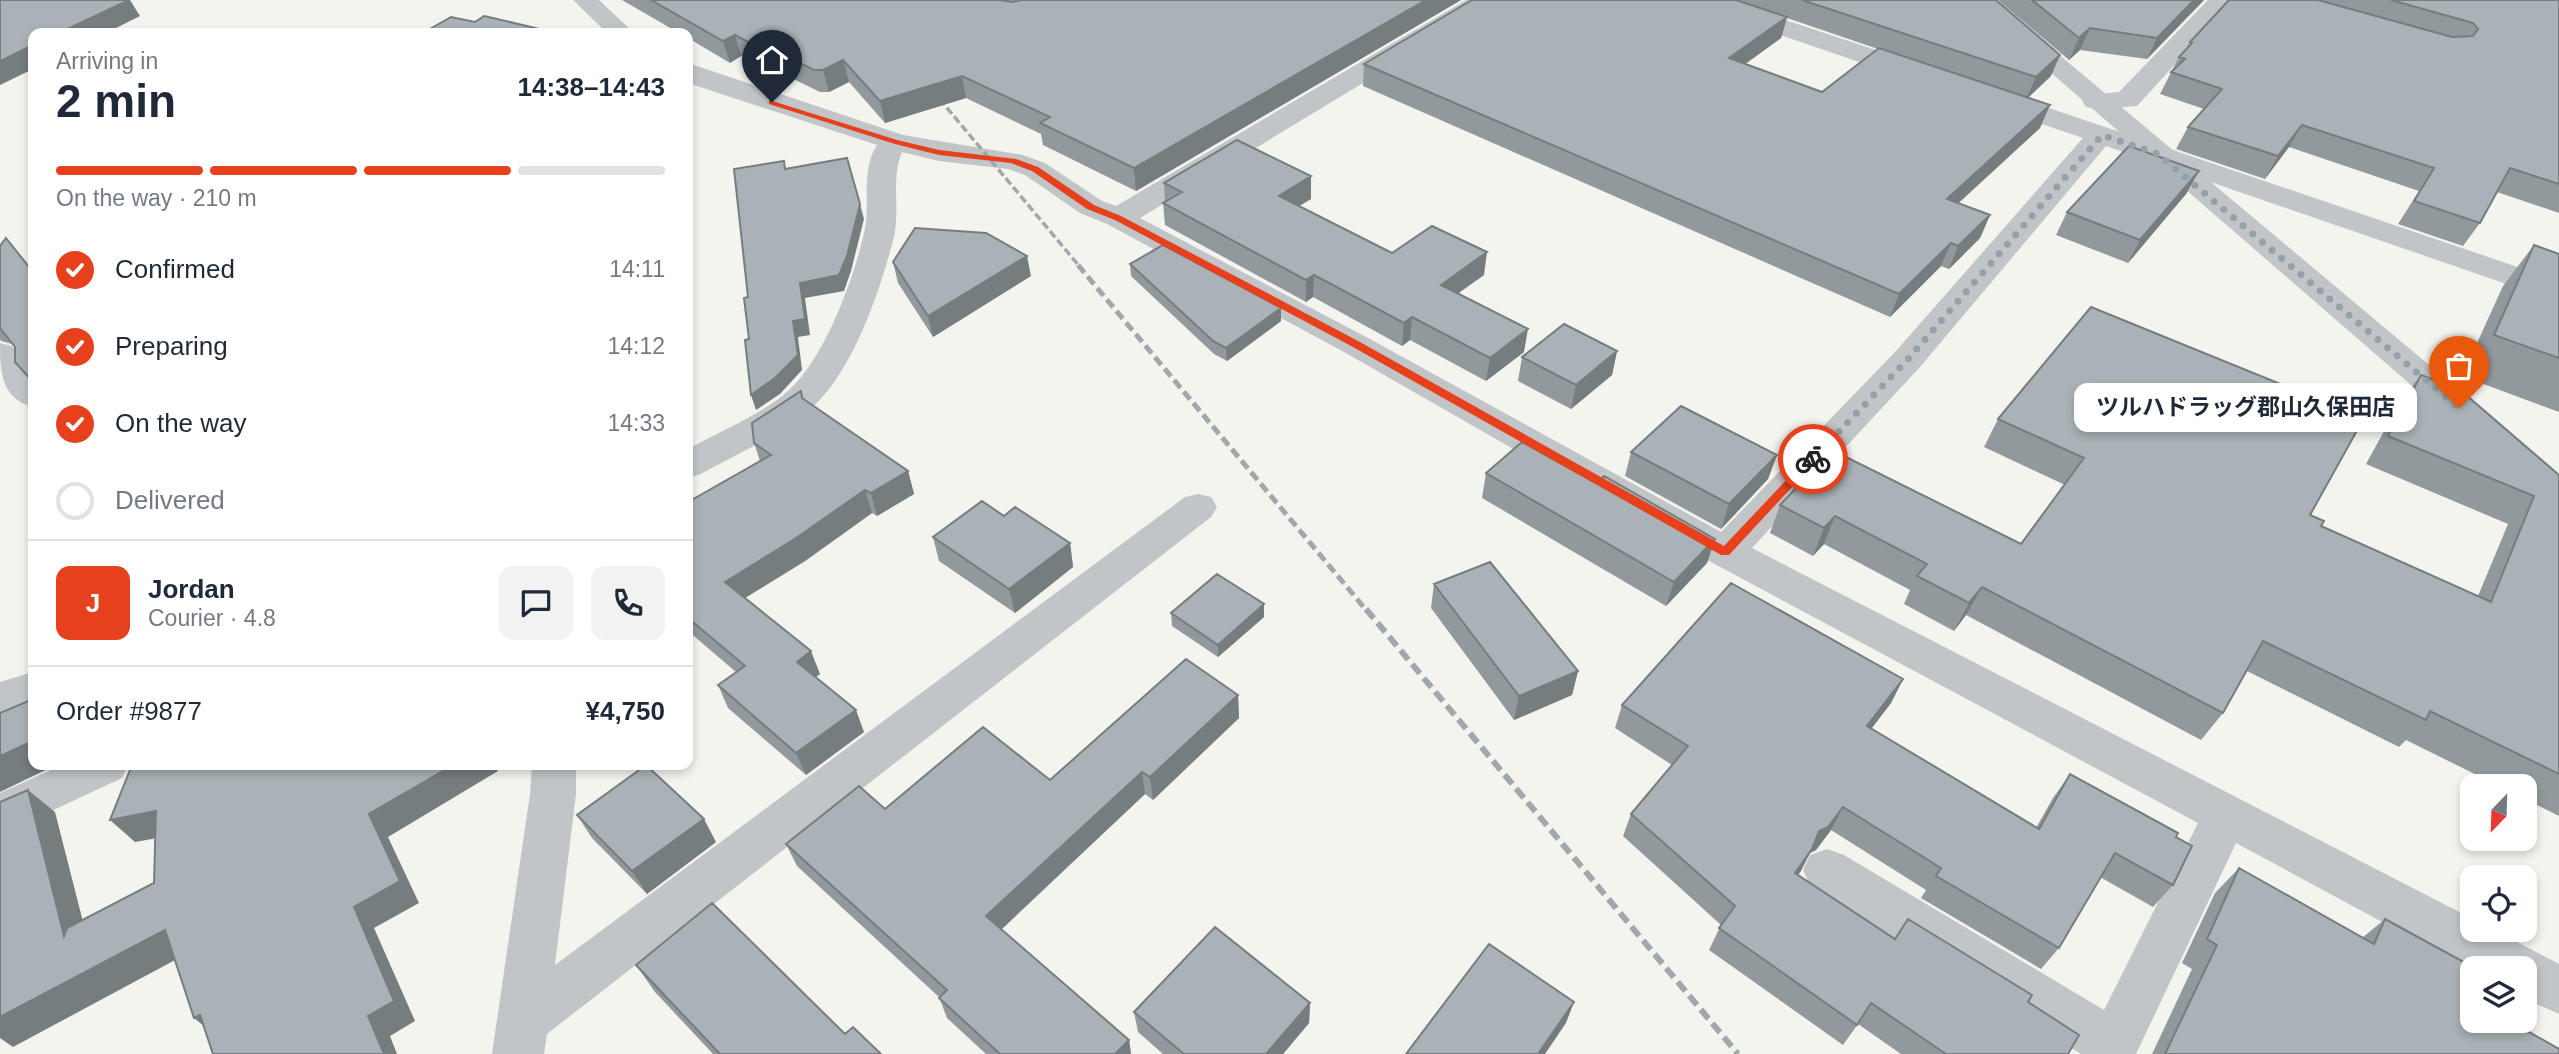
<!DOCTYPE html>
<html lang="en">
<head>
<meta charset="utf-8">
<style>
  :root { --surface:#fff; --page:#f2f2f3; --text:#1f2937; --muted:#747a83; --line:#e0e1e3; --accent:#e7401c }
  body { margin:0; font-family:Arial,"Noto Sans JP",sans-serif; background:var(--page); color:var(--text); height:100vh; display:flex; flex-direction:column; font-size:26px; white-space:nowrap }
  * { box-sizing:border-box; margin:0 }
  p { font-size:23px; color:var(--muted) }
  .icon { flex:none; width:38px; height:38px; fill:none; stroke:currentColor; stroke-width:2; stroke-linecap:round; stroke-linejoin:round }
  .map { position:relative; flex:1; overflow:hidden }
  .details { position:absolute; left:28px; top:28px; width:665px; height:742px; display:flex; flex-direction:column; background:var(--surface); border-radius:14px; box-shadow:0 4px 10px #0003 }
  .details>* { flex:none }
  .needle { width:46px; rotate:203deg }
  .buttons { position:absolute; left:2460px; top:774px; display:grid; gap:14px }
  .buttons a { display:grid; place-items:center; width:77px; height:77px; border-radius:14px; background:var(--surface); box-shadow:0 4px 10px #0003; font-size:35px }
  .pin { position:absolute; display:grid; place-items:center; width:60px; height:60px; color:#fff; margin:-72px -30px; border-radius:50% 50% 50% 0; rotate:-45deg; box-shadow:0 0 7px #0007 }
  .pin .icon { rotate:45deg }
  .courier { position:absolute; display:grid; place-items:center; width:70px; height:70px; margin:-35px; border:5px solid #e7401c; border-radius:50%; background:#fff; color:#222; box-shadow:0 2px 9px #0007 }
  .bubble { position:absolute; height:49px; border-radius:14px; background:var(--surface); box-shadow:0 4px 10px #0003; font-size:23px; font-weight:700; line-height:49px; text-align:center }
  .headline em { font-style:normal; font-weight:700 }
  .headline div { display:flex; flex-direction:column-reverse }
  .headline { display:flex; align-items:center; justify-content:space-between; height:119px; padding:0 28px }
  h1 { font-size:46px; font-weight:700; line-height:52px }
  .bar { display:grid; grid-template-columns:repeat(4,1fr); gap:10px 7px; align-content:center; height:84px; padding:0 28px }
  .bar i { height:9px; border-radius:5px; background:var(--line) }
  .bar .current { background:var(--accent) }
  .bar p { grid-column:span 4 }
  .line { display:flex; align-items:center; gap:18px; padding:0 28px; border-top:2px solid var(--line) }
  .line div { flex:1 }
  .round { display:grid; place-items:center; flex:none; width:74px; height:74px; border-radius:14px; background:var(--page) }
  ol { padding:0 28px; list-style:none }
  li { display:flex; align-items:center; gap:21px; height:77px }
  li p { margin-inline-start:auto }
  li .icon { padding:7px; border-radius:50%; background:var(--accent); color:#fff; stroke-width:4 }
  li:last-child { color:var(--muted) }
  li i { width:38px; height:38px; border:4px solid var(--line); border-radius:50% }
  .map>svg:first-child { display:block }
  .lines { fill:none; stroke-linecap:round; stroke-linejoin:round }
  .minor { fill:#c1c5c8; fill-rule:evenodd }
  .tertiary { fill:#c1c5c8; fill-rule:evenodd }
  .rail-far2 { stroke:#a1a8ad; stroke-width:3.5; stroke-dasharray:8 3.5; stroke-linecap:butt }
  .rail-far1 { stroke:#a1a8ad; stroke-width:5; stroke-dasharray:10 5; stroke-linecap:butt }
  .rail { stroke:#a1a8ad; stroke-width:6; stroke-dasharray:12 6; stroke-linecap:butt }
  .wall { fill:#91999d; fill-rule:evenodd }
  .shaded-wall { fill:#767d7f }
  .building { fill:#a9b2b6; stroke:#767d7f; stroke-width:2 }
  .route { fill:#e7401c }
  .done { stroke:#95a1a8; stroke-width:7; stroke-dasharray:0 12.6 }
</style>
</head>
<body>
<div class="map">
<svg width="2559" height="1054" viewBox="0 0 2559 1054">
  <rect width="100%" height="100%" fill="#f4f4ef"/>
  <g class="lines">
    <!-- minor -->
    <path class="minor" d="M573,0H599L634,33H607Z
      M1466,0H1495L1492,5L1140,218L1368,338L1721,532L1896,351L2083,138L1985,105L1981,99L1985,93H2005L2559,281V302L2106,146L1920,367L1752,548L2473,919V929H2492L2559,964V1014L2525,999V968H2473V971L2236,843L2136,1054H2081L1810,885L1803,870L1810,855L1827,849L1844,855L2104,1010L2198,823L1711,562L1344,352L1107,224L1080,213L1025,175L1008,169L939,161L902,152C891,177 900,209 894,237C880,291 852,376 807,412C776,438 736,454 701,474L688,478V449C719,432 754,418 782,396C823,365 854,279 865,229C870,202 861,169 877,145L694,85L688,81V63L903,135L1023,155L1045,163L1102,201L1116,206Z
      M1689,0H1725L1927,67L1931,73L1927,79H1909L1692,5Z
      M2208,0H2234L2137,106L2096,109L2086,107L2082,101L2086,95L2119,92Z
      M0,343L12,346L33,373V407C1,399 0,371 0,343Z
      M1198,494L1211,497L1217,507L1211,517L547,1034L544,1054H492L530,794L532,765H576V794L555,965L1185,497Z
      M33,672V706L0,716V682Z
      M62,765H128L122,778L0,835V793Z"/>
    <!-- tertiary -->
    <path class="tertiary" d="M1967,0H1994L2472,401L2478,409L2472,417L2460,421L2448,417Z"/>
    <!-- rail-far2 -->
    <path class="rail-far2" d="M932,90L1080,267"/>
    <!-- rail-far1 -->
    <path class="rail-far1" d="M1078,265L1367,611"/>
    <!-- rail -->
    <path class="rail" d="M1366,609L1738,1054"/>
  </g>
  <!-- wall -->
  <path class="wall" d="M622,0H1461L1136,191L1043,145L1041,134L966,98L885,123L849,82L829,92H820L771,68L772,73L741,56L730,63L688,38V33H679Z
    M1472,0H1996L2051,76L2028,98L2040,128L1958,203L1990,215L1980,238L1949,269L1941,266L1890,317L1363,86L1364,64ZM1787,18L1878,49L1822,92L1745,64L1781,38Z
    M1998,0H2204L2147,59L2080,50L2069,60Z
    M2229,0H2559V213L2497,192L2480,223L2463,246L2398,224L2419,191L2289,147L2265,179L2176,149L2188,127L2204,109L2160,94L2179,57L2186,49L2190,42Z
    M2199,171L2186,194L2128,263L2056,235L2067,212Z
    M1164,183L1311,199L1299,206L1392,253L1484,275L1458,293L1524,352L1486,381L1410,340L1402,346L1313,297L1306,302L1165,225L1163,203L1165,202Z
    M2534,245L2559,254V412L2462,376L2503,286Z
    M0,246L33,272V384L15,362V347L12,344L1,341L0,339Z
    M893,262L1031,276L933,337L898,283Z
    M1130,264L1281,321L1227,361L1214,354L1131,276Z
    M1617,351L1612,375L1571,409L1518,381L1522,357Z
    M2421,375L2559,475V816L2525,799V786H2499L2406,740L2399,747L2247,671L2223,713L2201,740L1966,615L1954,631L1904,604L1910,590L1824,544L1813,556L1770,533L1780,505L2021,544L2065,485L1984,447L1998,419L2310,515L2321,526L2478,596L2508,524L2366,464L2400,402Z
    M801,391L804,399L908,471L914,494L877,516L872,513L805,561L745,598L820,674L816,677L864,732L806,775L728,708L718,685L736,672L688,631V502L760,461L754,443Z
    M1631,452L1777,455L1768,479L1721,529L1625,476Z
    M1486,473L1596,483L1715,539L1707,563L1666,606L1482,498Z
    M1004,516L1070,543L1073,567L1015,613L939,561L933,537Z
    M1434,584L1578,671L1572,695L1514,720L1431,608Z
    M1264,604V617L1218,657L1172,626L1171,613Z
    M1903,679L1891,703L1871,729L2036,828L2053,798L2070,774L2176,837L2173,885L2153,907L2100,877L2059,948L2041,969L1921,898L1926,890L1831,830L1816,850L1810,853L1798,875L1895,939L2028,1002L2068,1054H1901L1858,1024L1843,1045L1709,950L1721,925L1623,836L1631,814L1672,765L1615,728L1622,705Z
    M1238,695L1239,718L1153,800L1145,794L1002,929L1129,1040L1131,1054H986L947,1018L939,997L797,866L786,844L885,809L1050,780Z
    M577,815L716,842L647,894L592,838Z
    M2239,868L2362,938L2385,919L2461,994L2559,1054H2152L2192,969L2182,963L2215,893Z
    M636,965L845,1034L881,1054H713L655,992Z
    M1310,1003L1309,1023L1283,1054H1163L1138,1032L1134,1012Z"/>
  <!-- shaded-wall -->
  <path class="shaded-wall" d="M129,0H130L140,16L106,33H59Z
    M1426,0H1461L1136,191L1134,168Z
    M2194,0H2204L2147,59L2157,38Z
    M1787,17L1781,38L1723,80L1729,58Z
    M2090,28L2080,50L2069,60L2079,38Z
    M735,35L741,56L730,63L723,41Z
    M33,45V69L0,85V61Z
    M2060,55L2051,76L2026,99L2036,77Z
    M843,60L849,82L829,92L823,70Z
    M962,76L966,98L885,123L880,101Z
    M2050,105L2040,128L1938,222L1947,199Z
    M2302,125L2289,147L2265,179L2278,156Z
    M2199,171L2186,194L2128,263L2140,240Z
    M1311,176V199L1279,218V196Z
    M860,204L864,219L851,271L844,291L805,298L810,335L798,337L802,370L780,394L756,410L751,395L793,321L800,283Z
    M1990,215L1980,238L1949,269L1958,246Z
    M1951,243L1941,266L1890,317L1899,294Z
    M1487,252L1484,275L1439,307L1441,285Z
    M1027,256L1031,276L933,337L928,316Z
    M1314,275L1313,297L1306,302V280Z
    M1281,308V321L1227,361L1226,348Z
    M1412,317L1410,340L1402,346L1404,323Z
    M1528,329L1524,352L1486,381L1490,358Z
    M1617,351L1612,375L1571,409L1576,385Z
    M1777,455L1768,479L1721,529L1729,504Z
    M908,471L914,494L877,516L871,493Z
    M865,490L872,513L805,561L735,604L725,582Z
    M1835,516L1824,544L1813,556L1824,528Z
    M1715,539L1707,563L1666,606L1674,582Z
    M1070,543L1073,567L1015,613L1009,589Z
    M1982,587L1966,615L1954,631L1969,603Z
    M1264,604V617L1218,657V645Z
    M811,651L820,674L806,684L797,662Z
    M1578,671L1572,695L1514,720L1519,696Z
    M1903,679L1891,703L1855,750L1867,726Z
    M1238,695L1239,718L1153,800L1150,777Z
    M856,710L864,732L806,775L796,753Z
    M33,741V765H56L0,792V756Z
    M453,765H493L498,771L388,837L419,903L374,928L415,1021L390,1036L397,1054H384L368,1016L354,907L369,814Z
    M1142,772L1145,794L993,937L986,916Z
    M28,790L55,812L92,957L64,936Z
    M1843,807L1831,830L1816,850L1810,853L1801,871L1783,895L1795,873L1819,831Z
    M156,811L180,834L135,842L110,820Z
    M704,819L716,842L647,894L632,871Z
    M165,930L190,952L13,1047L0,1038V1017Z
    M1574,1002L1566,1023L1545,1054H1538Z
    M1310,1003L1309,1023L1283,1054H1266Z
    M200,1015L220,1039L194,1018Z
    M1129,1040L1131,1054H1115Z"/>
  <!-- building -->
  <path class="building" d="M0,0H129L59,33H33V45L0,61Z
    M651,0H1000L1013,2L1021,0H1426L1134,168L1040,123L1050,117L962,76L880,101L843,60L823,70H814L765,46V51L735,35L723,41Z
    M1472,0H1736L1787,17L1729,58L1822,92L1879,48L2050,105L1947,199L1990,215L1958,246L1951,243L1899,294L1364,64Z
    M1802,0H1996L2060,55L2036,77Z
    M2032,0H2194L2157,38L2090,28L2079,38Z
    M2229,0H2318L2452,37L2473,36L2478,29L2473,23L2391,0H2559V184L2510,168L2480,223L2414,201L2434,168L2302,125L2278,156L2188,127L2222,89L2171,72L2185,59L2179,57L2192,43L2190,42Z
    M484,16L544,30L538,33H423L451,17L475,22Z
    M1237,140L1311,176L1279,196L1392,253L1432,226L1487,252L1441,285L1528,329L1490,358L1412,317L1404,323L1314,275L1306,280L1163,203L1182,192L1164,183Z
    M2129,146L2199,171L2140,240L2067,212Z
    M847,158L860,204L847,256L839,275L800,283L805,319L793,321L798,355L775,378L751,395L745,340L749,339L744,298L748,297L734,169L784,161L785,169Z
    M915,228L986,233L1027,256L928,316L893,262Z
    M6,238L33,272V382L15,362V347L0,328V246Z
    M1163,245L1281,308L1226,348L1213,341L1130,264Z
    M2534,245L2559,254V358L2494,335Z
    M2091,307L2364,418L2310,515L2324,521L2321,526L2491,602L2534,496L2388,436L2421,375L2459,389L2559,475V774L2430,711L2426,720L2263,641L2223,713L1982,587L1969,603L1917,576L1927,564L1835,516L1824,528L1780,505L1832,450L2021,544L2084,458L1998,419Z
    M1564,324L1617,351L1576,385L1522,357Z
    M801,391L802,398L908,471L871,493L865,490L796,538L725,582L811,651L797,662L856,710L796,753L718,685L745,666L688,618V502L771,455L754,443L752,423Z
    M1681,406L1777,455L1729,504L1631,452Z
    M1522,442L1596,483L1604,476L1715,539L1674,582L1486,473Z
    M982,501L1004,516L1015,507L1070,543L1009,589L933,537Z
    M1490,562L1578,671L1519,696L1434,584Z
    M1217,574L1264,604L1218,645L1171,613Z
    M1731,583L1903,679L1867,726L2039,829L2070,774L2178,833L2176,837L2192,846L2173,885L2115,853L2059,948L1936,876L1941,868L1843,807L1828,827L1819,831L1812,849L1795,873L1895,939L1908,919L2032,995L2028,1002L2079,1035L2068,1054H1946L1871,1003L1857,1025L1719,928L1735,906L1631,814L1688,746L1622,705Z
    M1186,659L1238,695L1150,777L1142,772L986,916L1129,1040L1115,1054H1000L939,998L947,990L786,844L859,786L885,809L983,727L1050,780Z
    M33,699V741L0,756V713Z
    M132,765H453L369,814L400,881L354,907L394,1001L368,1016L384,1054H213L200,1015L194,1018L165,930L0,1017V802L28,790L64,936L67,928L154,883L156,811L110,820Z
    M646,765L704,819L632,871L577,815Z
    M2239,868L2374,944L2385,919L2471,966L2461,994L2473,1000V1020H2508L2559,1049V1054H2165L2217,945L2207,939Z
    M712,903L845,1034L853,1027L881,1054H720L636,965Z
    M1215,927L1310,1003L1266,1054H1184L1134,1012Z
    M1489,944L1574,1002L1538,1054H1406Z"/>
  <!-- route -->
  <path class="route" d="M769,100L897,140L939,150L1016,159L1038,167L1094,205L1121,216L1360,342L1724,546L1809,456L1818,459L1729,555H1721L1353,347L1115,220L1087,209L1032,171L1011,163L939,155L895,144L769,104Z"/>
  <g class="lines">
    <!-- done -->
    <path class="done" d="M1813,459L1908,359L2102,135L2158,154L2459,408"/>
  </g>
</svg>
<div class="buttons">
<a><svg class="needle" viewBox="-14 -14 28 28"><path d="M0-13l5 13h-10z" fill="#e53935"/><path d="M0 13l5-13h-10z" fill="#747a83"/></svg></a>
<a><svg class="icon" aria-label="locate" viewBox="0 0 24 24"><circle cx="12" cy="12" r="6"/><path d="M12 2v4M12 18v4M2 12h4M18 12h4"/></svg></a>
<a><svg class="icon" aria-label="layers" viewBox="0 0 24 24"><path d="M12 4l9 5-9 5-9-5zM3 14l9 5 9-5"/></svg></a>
</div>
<div class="pin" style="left:2459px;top:408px;background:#ea580c"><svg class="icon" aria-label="bag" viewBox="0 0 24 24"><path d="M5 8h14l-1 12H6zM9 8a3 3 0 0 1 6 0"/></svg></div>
<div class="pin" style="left:772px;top:102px;background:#1f2937"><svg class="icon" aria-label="home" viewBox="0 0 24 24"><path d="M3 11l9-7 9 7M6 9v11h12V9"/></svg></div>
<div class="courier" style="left:1813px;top:459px"><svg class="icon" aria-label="bike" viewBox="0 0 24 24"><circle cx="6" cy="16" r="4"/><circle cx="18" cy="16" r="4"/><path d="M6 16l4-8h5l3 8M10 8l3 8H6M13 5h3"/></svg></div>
<div class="bubble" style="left:2074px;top:383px;width:343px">ツルハドラッグ郡山久保田店</div>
<section class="details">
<div class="headline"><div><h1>2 min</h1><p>Arriving in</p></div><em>14:38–14:43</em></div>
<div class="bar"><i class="current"></i><i class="current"></i><i class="current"></i><i></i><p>On the way · 210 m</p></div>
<ol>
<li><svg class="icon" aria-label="check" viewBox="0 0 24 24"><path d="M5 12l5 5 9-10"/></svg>Confirmed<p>14:11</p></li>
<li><svg class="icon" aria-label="check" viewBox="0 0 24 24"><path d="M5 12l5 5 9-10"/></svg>Preparing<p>14:12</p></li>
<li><svg class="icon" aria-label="check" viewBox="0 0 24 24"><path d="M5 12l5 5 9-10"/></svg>On the way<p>14:33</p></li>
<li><i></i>Delivered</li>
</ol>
<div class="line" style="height:126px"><b class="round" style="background:var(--accent);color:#fff">J</b><div><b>Jordan</b><p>Courier · 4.8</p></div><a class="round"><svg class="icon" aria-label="chat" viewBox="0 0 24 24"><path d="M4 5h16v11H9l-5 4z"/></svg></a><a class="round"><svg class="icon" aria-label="phone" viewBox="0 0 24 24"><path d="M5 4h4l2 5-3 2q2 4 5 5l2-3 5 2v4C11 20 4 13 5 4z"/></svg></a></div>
<div class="line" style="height:91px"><div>Order #9877</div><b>¥4,750</b></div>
</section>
</div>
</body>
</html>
